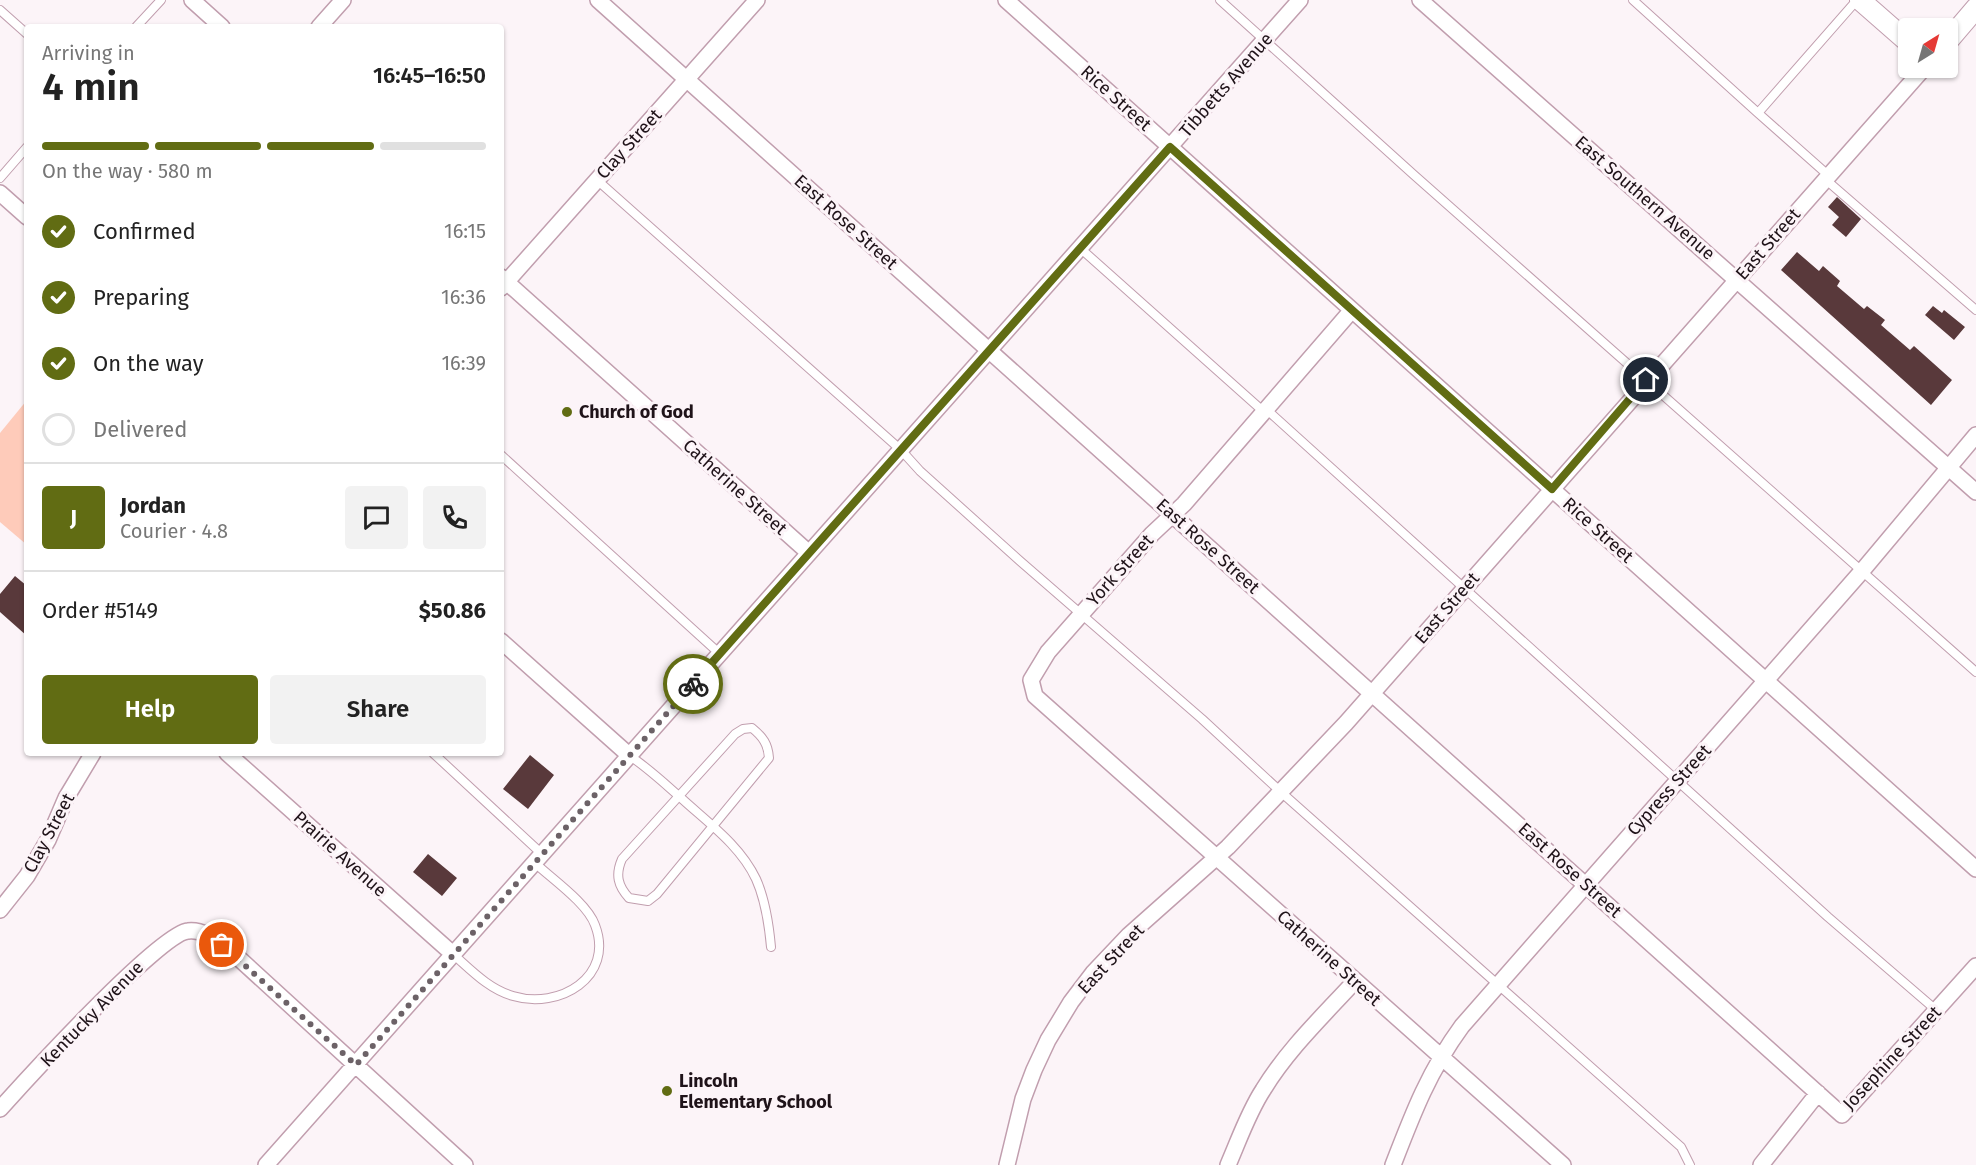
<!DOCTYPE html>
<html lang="en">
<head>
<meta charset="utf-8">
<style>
  :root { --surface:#fff; --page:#f2f2f2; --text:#222; --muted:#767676; --line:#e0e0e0; --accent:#616c13 }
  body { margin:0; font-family:"Fira Sans",sans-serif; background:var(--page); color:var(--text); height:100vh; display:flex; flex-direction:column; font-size:22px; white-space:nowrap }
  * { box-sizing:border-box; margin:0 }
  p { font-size:20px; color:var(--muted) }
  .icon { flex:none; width:33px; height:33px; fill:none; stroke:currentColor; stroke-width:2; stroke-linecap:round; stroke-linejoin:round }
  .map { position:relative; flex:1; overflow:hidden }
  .drawer { position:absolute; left:24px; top:24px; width:480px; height:732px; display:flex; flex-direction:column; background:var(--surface); border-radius:6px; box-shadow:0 2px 4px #0004 }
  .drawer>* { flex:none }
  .needle { width:39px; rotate:37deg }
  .controls { position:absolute; left:1898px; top:18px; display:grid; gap:12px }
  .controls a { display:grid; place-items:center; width:60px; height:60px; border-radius:6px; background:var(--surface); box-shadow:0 2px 4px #0004; font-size:30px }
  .pin { position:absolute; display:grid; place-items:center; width:51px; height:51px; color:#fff; margin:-26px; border:3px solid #fff; border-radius:50%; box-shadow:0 2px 6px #0007 }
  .courier { position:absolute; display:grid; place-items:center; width:60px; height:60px; margin:-30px; border:4px solid #616c13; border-radius:50%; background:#fff; color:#222; box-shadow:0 2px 8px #0007 }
  .headline em { font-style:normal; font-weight:600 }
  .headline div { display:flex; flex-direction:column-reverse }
  .headline { display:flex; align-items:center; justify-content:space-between; height:102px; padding:0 18px }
  h1 { font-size:39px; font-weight:600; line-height:45px }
  .bar { display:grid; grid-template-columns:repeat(4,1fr); gap:9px 6px; align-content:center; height:72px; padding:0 18px }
  .bar i { height:8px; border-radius:4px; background:var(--line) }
  .bar .on { background:var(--accent) }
  .bar p { grid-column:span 4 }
  .line { display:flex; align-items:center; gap:15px; padding:0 18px; border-top:2px solid var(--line) }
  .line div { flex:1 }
  .round { display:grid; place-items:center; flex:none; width:63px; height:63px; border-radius:6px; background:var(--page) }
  ol { padding:0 18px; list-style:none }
  li { display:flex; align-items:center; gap:18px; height:66px }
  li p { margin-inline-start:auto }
  li .icon { padding:6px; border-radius:50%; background:var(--accent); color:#fff; stroke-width:4 }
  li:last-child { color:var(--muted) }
  li i { width:33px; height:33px; border:3px solid var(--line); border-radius:50% }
  .cta { display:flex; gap:12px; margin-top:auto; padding:12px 18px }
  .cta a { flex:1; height:69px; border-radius:6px; background:var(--accent); color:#fff; font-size:24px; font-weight:600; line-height:69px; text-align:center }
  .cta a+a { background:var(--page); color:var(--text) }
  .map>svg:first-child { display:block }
  .green { fill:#fecbba }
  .building { fill:#59393b }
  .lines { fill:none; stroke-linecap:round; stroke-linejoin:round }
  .service-casing { stroke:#c19eae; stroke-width:10 }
  .minor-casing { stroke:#c19eae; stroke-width:18 }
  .tertiary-casing { stroke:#c19eae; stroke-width:22 }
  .service { stroke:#fff; stroke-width:8 }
  .minor { stroke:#fff; stroke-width:15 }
  .tertiary { stroke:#fff; stroke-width:20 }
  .done { stroke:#6c6267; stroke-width:6; stroke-dasharray:0 10.8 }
  .route { stroke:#616c13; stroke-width:8 }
  .poi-dot { fill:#616c13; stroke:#fcf4f8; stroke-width:2 }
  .labels { text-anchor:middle; stroke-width:6; stroke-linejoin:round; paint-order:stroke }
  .street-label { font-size:18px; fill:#1f1319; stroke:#fcf4f8 }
  .poi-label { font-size:18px; font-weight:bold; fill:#1f1319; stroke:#fcf4f8; text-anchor:start }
</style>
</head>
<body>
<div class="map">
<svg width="1976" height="1165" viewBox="0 0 1976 1165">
  <rect width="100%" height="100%" fill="#fcf4f8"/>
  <!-- green -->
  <path class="green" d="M27,400V545L0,522V433Z"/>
  <!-- building -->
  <path class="building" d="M1837,197L1861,219L1846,237L1832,225L1839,217L1828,207Z
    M1797,252L1819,271L1823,266L1840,281L1837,286L1864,309L1867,306L1885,320L1881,325L1910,350L1914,346L1952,380L1931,405L1781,270Z
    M1933,306L1942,313L1944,310L1965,327L1954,340L1925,315Z
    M15,576L27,586V636L0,612V594Z
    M530,755L554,775L528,809L503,789Z
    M428,854L457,878L442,896L413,872Z"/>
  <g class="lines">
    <!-- service casing -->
    <g class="service-casing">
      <path id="service" d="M1220,0L1414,175L1976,672
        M1633,0L1758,113
        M0,10L27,34
        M136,27L161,0
        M1828,175L1758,113L1857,0
        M0,178L27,147
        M1825,179L1976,310
        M597,180L901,450L920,471L1020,561L1202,719L1282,793L1681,1147L1690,1165
        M1080,248L1264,412
        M1266,409L1828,917L1936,1010
        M501,455L720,654
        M752,728C763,737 768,744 769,758L657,894L648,901L629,898C618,886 615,875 622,859L735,734L743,729Z
        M433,753L542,854
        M630,756C648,768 664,783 680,797C707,822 740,845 756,879C765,899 769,925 771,947
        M454,955C472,971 489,989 513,996C559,1010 615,977 595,925C587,903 552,879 535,863"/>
    </g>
    <!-- minor casing -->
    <g class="minor-casing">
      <path id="minor" d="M192,0L222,27
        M598,0L1842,1115L1976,966
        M1006,0L1976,869
        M1420,0L1976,492
        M319,27L343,0
        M0,193L27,217
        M501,277L809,553
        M501,288L757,0
        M1352,310L1184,504L1152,534L1048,652L1031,680L1035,696L1563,1165
        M501,641L630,756
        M227,753L454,955
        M0,910L27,876L48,840L66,798L93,753
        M0,1109C26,1080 160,933 188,931C205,929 219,943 232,952L465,1165
        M266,1165L1300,0
        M1007,1165L1023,1099L1034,1070L1048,1040L1071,1002L1093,973L1129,935L1228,847L1346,723L1924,68
        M1228,1165C1239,1140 1248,1113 1263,1090C1288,1049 1323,1016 1355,981
        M1393,1165C1413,1113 1429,1071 1462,1026L1862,571L1976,435
        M1761,1165L1818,1093"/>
    </g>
    <!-- tertiary casing -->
    <g class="tertiary-casing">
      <path id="tertiary" d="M1860,0L1908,42
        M1947,42L1976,8"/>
    </g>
    <!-- service -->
    <use href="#service" class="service"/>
    <!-- minor -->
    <use href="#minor" class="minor"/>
    <!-- tertiary -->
    <use href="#tertiary" class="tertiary"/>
  </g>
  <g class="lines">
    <!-- done -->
    <path class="done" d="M222,945L356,1065L693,684"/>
    <!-- route -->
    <path class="route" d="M693,684L1170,147L1552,489L1646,380"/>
  </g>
  <!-- markers -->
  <g class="poi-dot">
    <circle cx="567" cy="412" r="6"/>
    <circle cx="667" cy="1091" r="6"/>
  </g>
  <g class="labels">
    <!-- street labels -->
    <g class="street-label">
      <text transform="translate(1226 85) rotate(-49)" y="6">Tibbetts Avenue</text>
      <text transform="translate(1116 98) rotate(42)" y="6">Rice Street</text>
      <text transform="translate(629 144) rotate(-48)" y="6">Clay Street</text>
      <text transform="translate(1645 198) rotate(41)" y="6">East Southern Avenue</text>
      <text transform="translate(846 222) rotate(42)" y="6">East Rose Street</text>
      <text transform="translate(1768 244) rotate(-49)" y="6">East Street</text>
      <text transform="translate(735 487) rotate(42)" y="6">Catherine Street</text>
      <text transform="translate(1598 530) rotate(42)" y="6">Rice Street</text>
      <text transform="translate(1208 546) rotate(42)" y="6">East Rose Street</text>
      <text transform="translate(1120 570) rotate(-48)" y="6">York Street</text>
      <text transform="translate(1447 608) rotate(-49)" y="6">East Street</text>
      <text transform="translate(1669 790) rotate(-48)" y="6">Cypress Street</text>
      <text transform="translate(49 833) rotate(-62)" y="6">Clay Street</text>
      <text transform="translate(340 854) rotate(42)" y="6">Prairie Avenue</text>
      <text transform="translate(1570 870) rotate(42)" y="6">East Rose Street</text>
      <text transform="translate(1329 958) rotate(42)" y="6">Catherine Street</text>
      <text transform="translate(1111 959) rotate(-47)" y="6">East Street</text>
      <text transform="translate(92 1014) rotate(-46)" y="6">Kentucky Avenue</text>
      <text transform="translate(1892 1058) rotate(-47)" y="6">Josephine Street</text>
    </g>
    <!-- poi labels -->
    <g class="poi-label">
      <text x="579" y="418">Church of God</text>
      <text x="679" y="1087">Lincoln<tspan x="679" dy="21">Elementary School</tspan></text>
    </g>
  </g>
</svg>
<div class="controls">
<a><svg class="needle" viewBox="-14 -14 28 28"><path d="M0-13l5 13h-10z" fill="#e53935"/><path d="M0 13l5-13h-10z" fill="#767676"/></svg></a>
</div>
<div class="pin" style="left:222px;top:945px;background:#ea580c"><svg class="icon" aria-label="bag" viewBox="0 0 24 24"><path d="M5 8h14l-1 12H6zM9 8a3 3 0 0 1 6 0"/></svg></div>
<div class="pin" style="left:1646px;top:380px;background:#1f2937"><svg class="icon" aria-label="home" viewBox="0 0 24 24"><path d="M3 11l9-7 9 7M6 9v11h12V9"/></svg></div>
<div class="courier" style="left:693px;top:684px"><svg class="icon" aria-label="bike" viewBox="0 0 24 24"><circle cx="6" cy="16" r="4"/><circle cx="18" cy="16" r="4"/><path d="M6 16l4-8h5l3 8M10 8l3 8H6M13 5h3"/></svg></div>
<section class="drawer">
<div class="headline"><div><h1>4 min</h1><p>Arriving in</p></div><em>16:45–16:50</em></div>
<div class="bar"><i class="on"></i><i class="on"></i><i class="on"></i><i></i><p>On the way · 580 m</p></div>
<ol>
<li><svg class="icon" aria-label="check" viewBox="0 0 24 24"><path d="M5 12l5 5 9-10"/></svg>Confirmed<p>16:15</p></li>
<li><svg class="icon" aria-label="check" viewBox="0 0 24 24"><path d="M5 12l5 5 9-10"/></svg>Preparing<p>16:36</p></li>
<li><svg class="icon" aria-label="check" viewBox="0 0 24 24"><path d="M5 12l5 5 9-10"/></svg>On the way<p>16:39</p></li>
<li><i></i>Delivered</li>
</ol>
<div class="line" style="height:108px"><b class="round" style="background:var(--accent);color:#fff">J</b><div><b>Jordan</b><p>Courier · 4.8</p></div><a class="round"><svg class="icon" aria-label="chat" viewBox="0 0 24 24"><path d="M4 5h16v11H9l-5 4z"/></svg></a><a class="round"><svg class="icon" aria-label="phone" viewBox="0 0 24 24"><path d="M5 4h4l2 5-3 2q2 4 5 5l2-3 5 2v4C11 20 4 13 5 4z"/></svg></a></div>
<div class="line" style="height:78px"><div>Order #5149</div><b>$50.86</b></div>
<div class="cta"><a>Help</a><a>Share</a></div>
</section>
</div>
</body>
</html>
